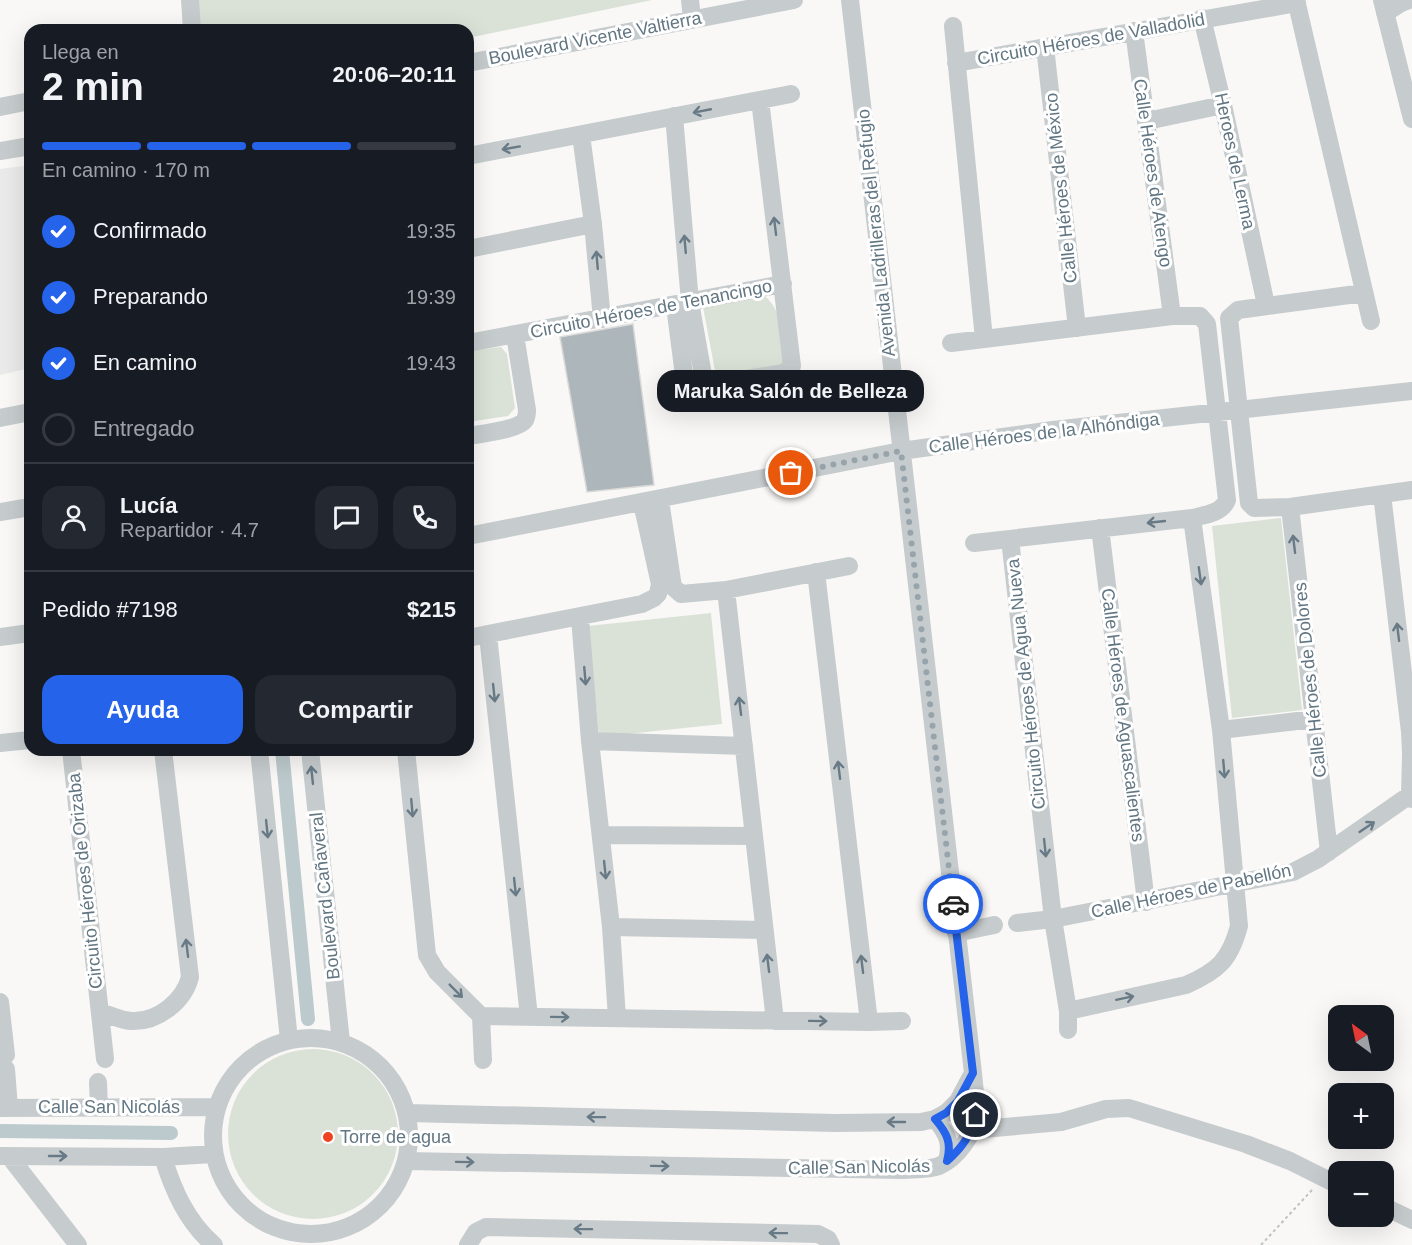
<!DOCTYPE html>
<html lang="es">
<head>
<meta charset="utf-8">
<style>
  :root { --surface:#171b24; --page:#242831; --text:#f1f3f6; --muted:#9ea1a6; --line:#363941; --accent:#2563eb }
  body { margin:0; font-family:Arial,sans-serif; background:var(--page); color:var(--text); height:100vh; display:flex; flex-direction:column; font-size:22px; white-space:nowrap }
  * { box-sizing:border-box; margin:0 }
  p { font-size:20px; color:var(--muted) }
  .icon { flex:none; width:33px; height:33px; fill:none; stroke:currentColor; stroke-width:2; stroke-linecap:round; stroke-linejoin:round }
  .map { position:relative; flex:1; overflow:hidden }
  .details { position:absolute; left:24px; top:24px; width:450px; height:732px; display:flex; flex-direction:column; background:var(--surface); border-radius:18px; box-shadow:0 6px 24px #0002 }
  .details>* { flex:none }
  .needle { width:39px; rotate:327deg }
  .tools { position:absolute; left:1328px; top:1005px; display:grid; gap:12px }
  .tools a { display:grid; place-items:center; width:66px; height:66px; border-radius:12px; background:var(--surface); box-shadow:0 6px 24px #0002; font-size:30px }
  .pin { position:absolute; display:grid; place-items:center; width:51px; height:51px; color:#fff; margin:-26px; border:3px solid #fff; border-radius:50%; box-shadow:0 2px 6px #0007 }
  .courier { position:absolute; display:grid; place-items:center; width:60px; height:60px; margin:-30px; border:4px solid #2563eb; border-radius:50%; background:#fff; color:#222; box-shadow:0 2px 8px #0007 }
  .bubble { position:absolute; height:42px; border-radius:18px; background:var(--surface); box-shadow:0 6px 24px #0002; font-size:20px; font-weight:600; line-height:42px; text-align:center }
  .head em { font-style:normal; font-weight:600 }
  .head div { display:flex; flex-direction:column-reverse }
  .head { display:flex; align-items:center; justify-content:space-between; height:102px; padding:0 18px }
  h1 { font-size:39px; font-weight:600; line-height:45px }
  .bar { display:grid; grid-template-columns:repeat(4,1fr); gap:9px 6px; align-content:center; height:72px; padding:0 18px }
  .bar i { height:8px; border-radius:4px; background:var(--line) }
  .bar .selected { background:var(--accent) }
  .bar p { grid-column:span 4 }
  .line { display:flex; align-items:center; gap:15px; padding:0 18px; border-top:2px solid var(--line) }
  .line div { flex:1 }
  .round { display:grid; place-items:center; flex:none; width:63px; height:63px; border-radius:18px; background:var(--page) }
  ol { padding:0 18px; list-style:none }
  li { display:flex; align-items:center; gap:18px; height:66px }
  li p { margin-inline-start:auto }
  li .icon { padding:6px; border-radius:50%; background:var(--accent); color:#fff; stroke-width:4 }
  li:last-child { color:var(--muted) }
  li i { width:33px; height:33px; border:3px solid var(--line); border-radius:50% }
  .action { display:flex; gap:12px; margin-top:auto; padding:12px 18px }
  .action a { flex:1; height:69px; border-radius:18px; background:var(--accent); color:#fff; font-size:24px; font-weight:600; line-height:69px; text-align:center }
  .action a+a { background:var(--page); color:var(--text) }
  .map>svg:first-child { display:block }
  .built { fill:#e9eae9 }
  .green { fill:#dae1d6 }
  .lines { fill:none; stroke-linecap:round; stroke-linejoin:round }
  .canal { stroke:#bdcacd; stroke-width:14 }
  .building { fill:#acb6bb; stroke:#dadad8; stroke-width:1.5 }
  .path { stroke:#bfc2c4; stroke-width:2; stroke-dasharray:3 3; stroke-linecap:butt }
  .minor { stroke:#c6cbcd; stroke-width:18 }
  .oneway { stroke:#677a86 }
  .done { stroke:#97a4ab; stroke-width:6; stroke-dasharray:0 10.8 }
  .route { stroke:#2563eb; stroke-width:8 }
  .poi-dot { fill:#ed4321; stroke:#fff; stroke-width:2 }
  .labels { text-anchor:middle; stroke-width:6; stroke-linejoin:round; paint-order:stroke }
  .street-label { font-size:18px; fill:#627682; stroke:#fff }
  .poi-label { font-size:18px; fill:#627682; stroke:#fff; text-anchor:start }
</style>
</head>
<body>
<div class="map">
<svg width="1412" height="1245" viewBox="0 0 1412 1245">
  <rect width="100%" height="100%" fill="#f9f8f6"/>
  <!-- built -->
  <path class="built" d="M30,165V368L0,375V169Z"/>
  <!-- green -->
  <path class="green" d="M192,0H652L468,38V30H194Z
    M765,296C783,312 787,345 785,367L716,376L703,307Z
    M501,347L507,354L515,408L508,416L468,422V351Z
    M1281,518L1302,710L1232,718L1212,526Z
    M711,613L722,724L599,737L588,626Z
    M228 1134a85 85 0 1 1 170 0a85 85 0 1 1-170 0Z"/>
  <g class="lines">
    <!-- canal -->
    <path class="canal" d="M282,750L308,1019
      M0,1131L171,1133"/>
  </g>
  <!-- building -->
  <path class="building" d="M633,324L654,485L587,492L560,337Z"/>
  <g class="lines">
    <!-- path -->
    <path class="path" d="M1261,1245L1312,1190"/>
    <!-- minor -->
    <path class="minor" d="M190,0L192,30
      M690,0L692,19
      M1296,0L1371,321
      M1382,0L1412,119
      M1385,13L1401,3L1409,0
      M1202,18L1223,105L1266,305
      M953,26L984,339
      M1134,31L1172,316
      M1045,47L1077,328
      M468,63L794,0
      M956,63L1297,3
      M0,107L30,101
      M674,116L690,302L705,386
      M1147,121L1223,105
      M581,135L593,224L602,319
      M0,151L30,146
      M468,156L791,94
      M468,249L593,224
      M1364,293L1238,310L1229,318L1249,503L1254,508L1290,507L1412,490
      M675,306L685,383L690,388L784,373L792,366L760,100
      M468,343L783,284
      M951,343L1172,316H1200L1207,324L1227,500C1222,513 1205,515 1192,518L974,543
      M0,418L30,412
      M468,436C480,434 518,430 525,420C526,418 527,412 527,410L515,335
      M1382,494L1410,732L1411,754L1410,795L1412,799
      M660,500L673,587L681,594L726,590L849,566
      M1290,507L1329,852
      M0,512L30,507
      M1100,528L1146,902
      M468,536L901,451L1053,430L1412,391
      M1010,539L1053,919L1068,1011V1030
      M816,572L869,1022
      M726,590L775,1021
      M580,618L590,741L611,927L617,1018
      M488,635L529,1017
      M0,637L30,633
      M468,638L642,604L654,598L658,594L660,584L642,503
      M1221,730L1314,719
      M590,741L744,746
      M0,743L30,740
      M71,750L105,1059
      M259,750L289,1040
      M310,750L341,1042
      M406,750L427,955L437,972L481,1016L483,1060
      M601,835L754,836
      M1017,923L1053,919L1293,872L1318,859L1410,795
      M611,927L764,930
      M956,933L994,925
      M0,1002L6,1055
      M1068,1011L1186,985C1218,971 1230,960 1239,926L1221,730L1192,518
      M100,1012C110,1015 122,1021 132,1021C158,1022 184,1001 190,977L163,750
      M481,1016L869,1022L902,1021
      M213 1136a98 98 0 1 1 196 0a98 98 0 1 1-196 0Z
      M6,1069L9,1108
      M98,1082L99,1108
      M0,1108L217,1107
      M407,1113L836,1123L921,1122L935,1119L946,1113L958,1101L973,1073
      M935,1119C947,1133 952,1143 947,1161
      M972,1130L1061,1122L1106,1109L1129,1108L1246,1144L1290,1161L1338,1185
      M0,1156L163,1157L214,1154
      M9,1156L78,1245
      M163,1157C173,1190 187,1222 214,1245
      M406,1161L902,1170C914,1169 928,1170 939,1166C957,1158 974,1135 976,1115C977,1102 974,1087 973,1073L850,0
      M1383,1206L1412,1220
      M468,1245L476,1232L486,1227L818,1234L828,1239L831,1245"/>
  </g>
  <!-- one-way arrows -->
  <defs><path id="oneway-shaft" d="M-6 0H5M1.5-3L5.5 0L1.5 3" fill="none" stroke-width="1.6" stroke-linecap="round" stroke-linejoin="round" transform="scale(1.5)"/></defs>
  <g class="oneway">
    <use href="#oneway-shaft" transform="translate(702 111) rotate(169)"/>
    <use href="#oneway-shaft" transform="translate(511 148) rotate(170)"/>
    <use href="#oneway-shaft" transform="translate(775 226) rotate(-97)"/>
    <use href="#oneway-shaft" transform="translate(685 244) rotate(-95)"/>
    <use href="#oneway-shaft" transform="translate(597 260) rotate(-95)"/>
    <use href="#oneway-shaft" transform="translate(1156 522) rotate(174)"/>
    <use href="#oneway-shaft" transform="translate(1294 544) rotate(-97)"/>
    <use href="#oneway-shaft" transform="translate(1200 576) rotate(82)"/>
    <use href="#oneway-shaft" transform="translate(1398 632) rotate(-97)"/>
    <use href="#oneway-shaft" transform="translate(585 676) rotate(85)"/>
    <use href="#oneway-shaft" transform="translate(494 693) rotate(84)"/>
    <use href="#oneway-shaft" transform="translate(740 706) rotate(-97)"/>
    <use href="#oneway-shaft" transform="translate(1224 769) rotate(85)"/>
    <use href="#oneway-shaft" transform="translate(839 770) rotate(-97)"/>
    <use href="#oneway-shaft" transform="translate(312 775) rotate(-96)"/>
    <use href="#oneway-shaft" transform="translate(412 808) rotate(85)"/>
    <use href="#oneway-shaft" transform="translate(1367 827) rotate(-34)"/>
    <use href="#oneway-shaft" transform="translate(267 829) rotate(84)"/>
    <use href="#oneway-shaft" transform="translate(1045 848) rotate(84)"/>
    <use href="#oneway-shaft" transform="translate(605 870) rotate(84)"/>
    <use href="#oneway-shaft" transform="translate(515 887) rotate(84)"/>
    <use href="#oneway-shaft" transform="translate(187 948) rotate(-97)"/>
    <use href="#oneway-shaft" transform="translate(768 963) rotate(-97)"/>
    <use href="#oneway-shaft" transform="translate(862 964) rotate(-97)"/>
    <use href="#oneway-shaft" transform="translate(456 991) rotate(45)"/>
    <use href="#oneway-shaft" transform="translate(1125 998) rotate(-12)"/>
    <use href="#oneway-shaft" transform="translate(560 1017) rotate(1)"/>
    <use href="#oneway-shaft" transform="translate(818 1021) rotate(1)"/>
    <use href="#oneway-shaft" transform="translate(596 1117) rotate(-179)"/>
    <use href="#oneway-shaft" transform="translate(896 1122) rotate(180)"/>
    <use href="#oneway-shaft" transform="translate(58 1156)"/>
    <use href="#oneway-shaft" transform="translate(465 1162) rotate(1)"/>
    <use href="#oneway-shaft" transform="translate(660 1166) rotate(1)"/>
    <use href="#oneway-shaft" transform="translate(583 1229) rotate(-179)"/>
    <use href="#oneway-shaft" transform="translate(778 1233) rotate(-179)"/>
  </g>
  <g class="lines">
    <!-- done -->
    <path class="done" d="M791,473L901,451L953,904"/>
    <!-- route -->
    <path class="route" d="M953,904L973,1073L958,1101L946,1113L935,1119C947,1133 952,1143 947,1161C962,1148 971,1135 976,1115"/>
  </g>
  <!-- markers -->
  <circle class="poi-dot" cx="328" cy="1137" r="6"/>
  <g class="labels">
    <!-- street labels -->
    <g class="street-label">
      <text transform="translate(595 38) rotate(-11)" y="6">Boulevard Vicente Valtierra</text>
      <text transform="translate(1091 39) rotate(-10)" y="6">Circuito Héroes de Valladolid</text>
      <text transform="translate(1235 161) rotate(78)" y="6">Heroes de Lerma</text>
      <text transform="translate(1153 173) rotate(82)" y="6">Calle Héroes de Atengo</text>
      <text transform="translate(1061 188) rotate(-96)" y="6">Calle Héroes de México</text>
      <text transform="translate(876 233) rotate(-96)" y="6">Avenida Ladrilleras del Refugio</text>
      <text transform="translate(651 309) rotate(-11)" y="6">Circuito Héroes de Tenancingo</text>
      <text transform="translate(1044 433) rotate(-7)" y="6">Calle Héroes de la Alhóndiga</text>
      <text transform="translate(1310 680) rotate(-96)" y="6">Calle Héroes de Dolores</text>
      <text transform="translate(1026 684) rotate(-96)" y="6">Circuito Héroes de Agua Nueva</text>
      <text transform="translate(1123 715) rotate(83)" y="6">Calle Héroes de Aguascalientes</text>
      <text transform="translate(85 881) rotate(-96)" y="6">Circuito Héroes de Orizaba</text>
      <text transform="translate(1191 891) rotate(-12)" y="6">Calle Héroes de Pabellón</text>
      <text transform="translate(325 896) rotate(-96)" y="6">Boulevard Cañaveral</text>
      <text x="109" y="1113">Calle San Nicolás</text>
      <text transform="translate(859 1167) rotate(-1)" y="6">Calle San Nicolás</text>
    </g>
    <!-- poi labels -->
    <g class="poi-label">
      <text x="340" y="1143">Torre de agua</text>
    </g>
  </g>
</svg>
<div class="tools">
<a><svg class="needle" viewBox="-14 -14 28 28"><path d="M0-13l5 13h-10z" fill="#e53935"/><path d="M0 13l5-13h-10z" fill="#9ea1a6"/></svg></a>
<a>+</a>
<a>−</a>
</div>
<div class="pin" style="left:791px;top:473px;background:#ea580c"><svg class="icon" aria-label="bag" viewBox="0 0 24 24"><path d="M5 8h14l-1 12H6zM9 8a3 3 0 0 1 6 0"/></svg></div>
<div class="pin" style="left:976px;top:1115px;background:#1f2937"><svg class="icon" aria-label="home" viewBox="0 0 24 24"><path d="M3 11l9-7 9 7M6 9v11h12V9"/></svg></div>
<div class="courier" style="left:953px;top:904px"><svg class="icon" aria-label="car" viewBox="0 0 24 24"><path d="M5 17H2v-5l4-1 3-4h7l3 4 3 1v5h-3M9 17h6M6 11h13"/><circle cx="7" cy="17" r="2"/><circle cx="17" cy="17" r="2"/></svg></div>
<div class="bubble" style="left:657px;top:370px;width:267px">Maruka Salón de Belleza</div>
<section class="details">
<div class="head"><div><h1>2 min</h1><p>Llega en</p></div><em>20:06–20:11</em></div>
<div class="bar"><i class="selected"></i><i class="selected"></i><i class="selected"></i><i></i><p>En camino · 170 m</p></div>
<ol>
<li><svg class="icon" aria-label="check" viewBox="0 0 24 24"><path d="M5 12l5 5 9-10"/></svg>Confirmado<p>19:35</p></li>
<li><svg class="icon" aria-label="check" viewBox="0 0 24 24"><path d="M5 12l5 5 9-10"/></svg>Preparando<p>19:39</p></li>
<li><svg class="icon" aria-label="check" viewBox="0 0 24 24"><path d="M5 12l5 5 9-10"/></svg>En camino<p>19:43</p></li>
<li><i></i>Entregado</li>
</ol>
<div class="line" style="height:108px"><a class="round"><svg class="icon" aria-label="person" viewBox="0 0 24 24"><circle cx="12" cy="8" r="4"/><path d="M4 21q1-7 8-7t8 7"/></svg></a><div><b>Lucía</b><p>Repartidor · 4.7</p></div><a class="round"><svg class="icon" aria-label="chat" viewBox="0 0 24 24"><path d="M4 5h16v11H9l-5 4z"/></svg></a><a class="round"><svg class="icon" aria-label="phone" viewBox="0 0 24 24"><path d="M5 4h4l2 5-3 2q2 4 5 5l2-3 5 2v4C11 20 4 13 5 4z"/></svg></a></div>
<div class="line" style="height:78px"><div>Pedido #7198</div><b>$215</b></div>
<div class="action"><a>Ayuda</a><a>Compartir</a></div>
</section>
</div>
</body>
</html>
